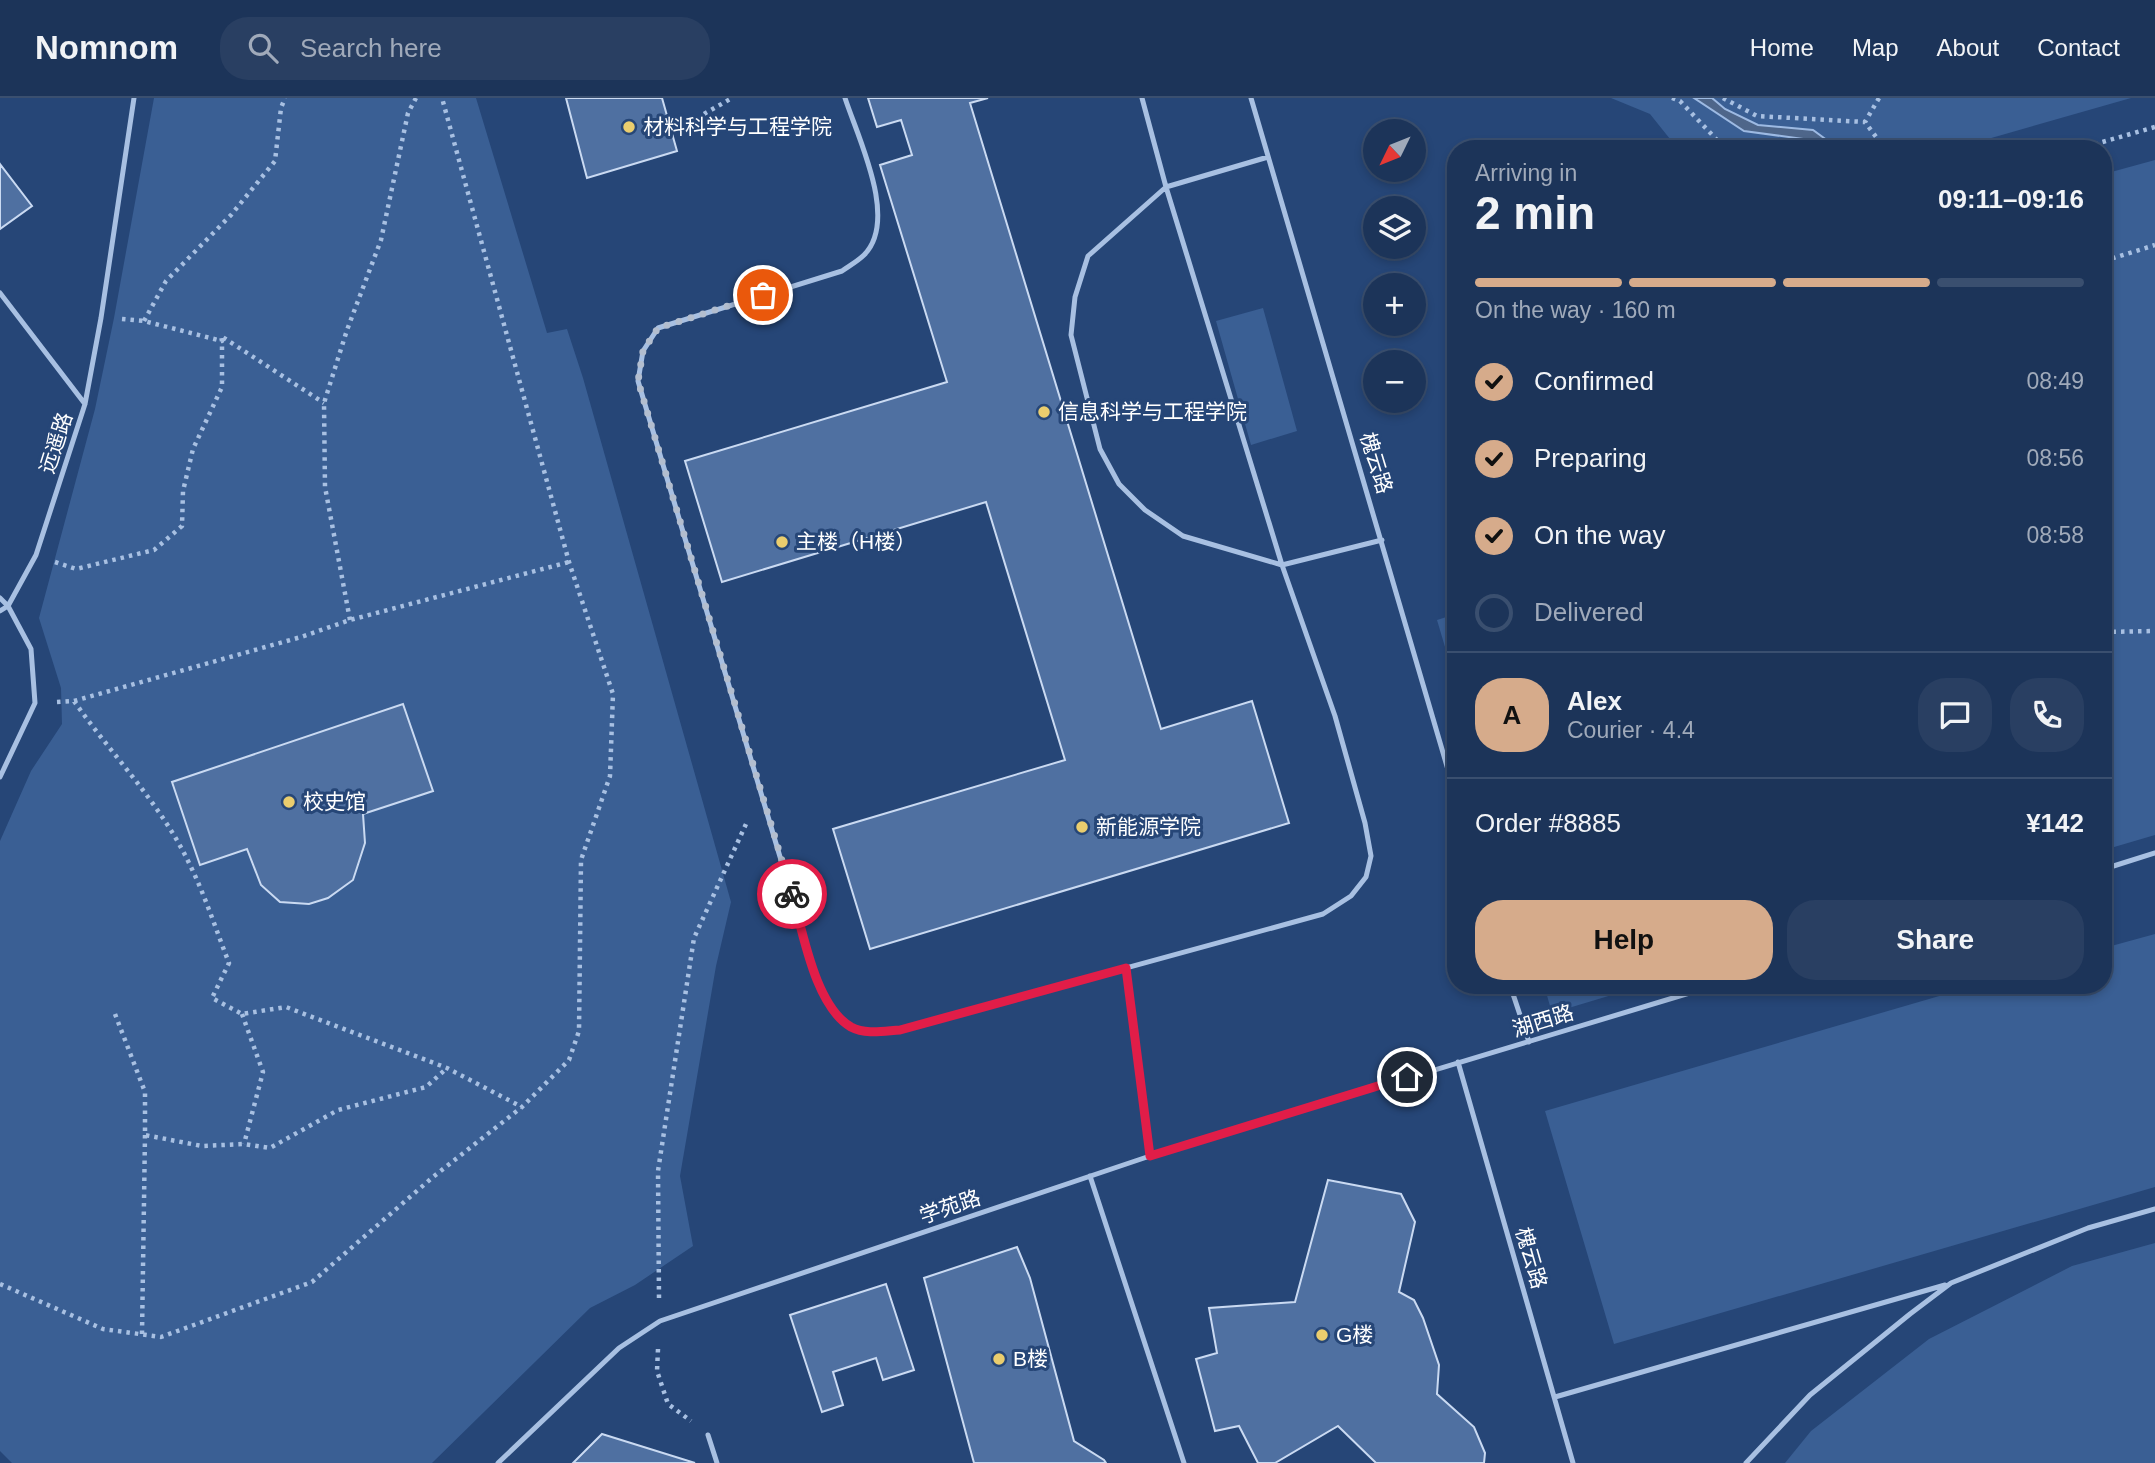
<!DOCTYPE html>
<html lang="en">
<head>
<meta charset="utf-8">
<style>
  :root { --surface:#1c3459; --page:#293f62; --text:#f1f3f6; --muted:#a0aaba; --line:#3a4f6f; --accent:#d6ab8b }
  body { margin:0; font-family:Arial,"Noto Sans SC",sans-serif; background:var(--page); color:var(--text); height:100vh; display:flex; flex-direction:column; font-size:26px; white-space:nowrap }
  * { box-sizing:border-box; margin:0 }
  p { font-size:23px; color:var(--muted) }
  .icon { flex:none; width:38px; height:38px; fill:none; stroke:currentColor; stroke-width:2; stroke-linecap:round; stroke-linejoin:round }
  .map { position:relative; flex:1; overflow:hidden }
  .drawer { position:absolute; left:1447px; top:42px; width:665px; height:854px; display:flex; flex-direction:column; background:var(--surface); border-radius:28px; box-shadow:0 4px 10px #0003,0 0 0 2px var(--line) }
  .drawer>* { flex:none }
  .needle { width:46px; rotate:227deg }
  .controls { position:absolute; left:1363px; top:21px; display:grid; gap:14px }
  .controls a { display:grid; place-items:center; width:63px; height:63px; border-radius:50%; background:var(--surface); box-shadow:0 4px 10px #0003,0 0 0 2px var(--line); font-size:35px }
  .pin { position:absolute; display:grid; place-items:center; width:60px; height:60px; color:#fff; margin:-30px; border:4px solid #fff; border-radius:50%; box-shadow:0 2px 7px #0007 }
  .courier { position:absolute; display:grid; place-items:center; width:70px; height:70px; margin:-35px; border:5px solid #e11d48; border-radius:50%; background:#fff; color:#222; box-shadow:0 2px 9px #0007 }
  .head em { font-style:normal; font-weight:800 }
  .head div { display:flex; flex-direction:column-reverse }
  .head { display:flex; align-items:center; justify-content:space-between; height:119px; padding:0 28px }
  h1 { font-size:46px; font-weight:800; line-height:52px }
  .bar { display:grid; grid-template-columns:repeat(4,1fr); gap:10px 7px; align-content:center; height:84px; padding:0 28px }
  .bar i { height:9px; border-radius:5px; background:var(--line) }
  .bar .current { background:var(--accent) }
  .bar p { grid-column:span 4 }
  .line { display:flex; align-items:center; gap:18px; padding:0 28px; border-top:2px solid var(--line) }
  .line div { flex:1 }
  .round { display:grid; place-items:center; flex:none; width:74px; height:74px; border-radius:28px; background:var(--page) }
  ol { padding:0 28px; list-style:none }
  li { display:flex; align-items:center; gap:21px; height:77px }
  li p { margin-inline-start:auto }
  li .icon { padding:7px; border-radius:50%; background:var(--accent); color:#111; stroke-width:4 }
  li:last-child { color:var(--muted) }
  li i { width:38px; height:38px; border:4px solid var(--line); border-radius:50% }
  .primary-button { display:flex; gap:14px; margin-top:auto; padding:14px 28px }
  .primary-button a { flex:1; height:80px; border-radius:28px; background:var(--accent); color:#111; font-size:28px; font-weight:800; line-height:80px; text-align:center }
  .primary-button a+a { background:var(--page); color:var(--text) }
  header { display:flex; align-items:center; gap:42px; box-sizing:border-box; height:98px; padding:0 35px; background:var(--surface); border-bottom:2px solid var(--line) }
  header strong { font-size:33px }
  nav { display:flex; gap:38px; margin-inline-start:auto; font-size:24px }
  .search { width:490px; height:63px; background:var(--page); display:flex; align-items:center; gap:18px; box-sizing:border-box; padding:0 24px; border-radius:28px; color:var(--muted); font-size:26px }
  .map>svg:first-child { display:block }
  .green { fill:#3a5f94 }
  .water { fill:#4e668a; stroke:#9dbae3; stroke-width:2 }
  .building { fill:#4f70a1; stroke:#cadaf2; stroke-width:2 }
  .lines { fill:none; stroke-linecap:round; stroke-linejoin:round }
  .path { stroke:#a8c0e2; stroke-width:4.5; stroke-dasharray:3.5 5; stroke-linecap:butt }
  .lane { stroke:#a8c0e2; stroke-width:5 }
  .done { stroke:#b3becf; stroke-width:7; stroke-dasharray:0 12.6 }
  .route { stroke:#e11d48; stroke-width:9 }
  .poi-dot { fill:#eacd6e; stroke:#264677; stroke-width:2.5 }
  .labels { text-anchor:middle; stroke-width:6; stroke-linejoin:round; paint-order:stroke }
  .poi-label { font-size:21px; fill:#fff; stroke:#264677; text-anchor:start }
  .street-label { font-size:21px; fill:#fff; stroke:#264677 }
</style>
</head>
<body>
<header>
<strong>Nomnom</strong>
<div class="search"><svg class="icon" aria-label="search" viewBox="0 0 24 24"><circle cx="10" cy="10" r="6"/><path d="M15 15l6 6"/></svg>Search here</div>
<nav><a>Home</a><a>Map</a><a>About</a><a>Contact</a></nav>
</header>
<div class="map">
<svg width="2155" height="1365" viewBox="0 0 2155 1365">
  <rect width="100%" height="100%" fill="#264677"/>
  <!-- green -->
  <path class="green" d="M154,0H476L547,235L567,231L583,280L731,804L716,868L680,1078L693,1148L635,1187L590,1210L432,1365H12L0,1353V743L31,673L62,626L61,590L39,520L95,311L114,220Z
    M1611,0H2131L1953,51H1678L1650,16Z
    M2155,62V737L2104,752V76Z
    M1263,210L1297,333L1251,347L1216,223Z
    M1456,516V586L1437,522Z
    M2155,836V1089L1614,1246L1545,1013L1977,887H2104V850Z
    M1544,887H1645L1552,915Z
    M2155,1145V1365H1785L1811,1333L1929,1241L2072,1168Z"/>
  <!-- water -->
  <path class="water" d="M1694,0H1712L1725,11L1758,27L1813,32L1839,51H1817L1803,41L1744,33Z"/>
  <!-- building -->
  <path class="building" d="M566,0H662L677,53L587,80Z
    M868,0H988L970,5L1161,631L1252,603L1289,725L870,851L833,731L1065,662L986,404L722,484L685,363L947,284L880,67L912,57L901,22L877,29Z
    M0,66L32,108L0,131Z
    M403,606L433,693L363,716L365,745L353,782L328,800L309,806L280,804L261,787L247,751L200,767L172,684Z
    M1328,1082L1401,1096L1415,1124L1399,1194L1414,1202L1423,1220L1439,1267L1437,1296L1474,1329L1485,1355L1484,1365H1376L1338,1328L1275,1365H1258L1239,1328L1215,1333L1196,1261L1217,1255L1209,1210L1295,1204Z
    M1017,1149L1030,1180L1074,1343L1104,1362L1106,1365H974L924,1180Z
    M886,1186L914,1272L883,1282L876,1260L833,1274L843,1307L822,1314L790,1217Z
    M602,1336L695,1365H573Z"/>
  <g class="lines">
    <!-- path -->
    <path class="path" d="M1672,0L1680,3L1718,43L1730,51
      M1723,0L1757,18L1865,24
      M1879,0L1865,24L1885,51
      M704,16L732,0
      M2078,51L2155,29
      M2104,163L2155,147
      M122,221L144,223L222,243L221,238L324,305
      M144,223L166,183L231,117L275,63L281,10L285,0
      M55,464L76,471L154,452L182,428L183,393L193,351L222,289V243
      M350,522L325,389L324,305L347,232L381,142L408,15L416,0
      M2104,534L2155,533
      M74,603C111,656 161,706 189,765C205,797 216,832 229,865L212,900L242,916L286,909L447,970L522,1009
      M57,604L74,603L301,539L350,522L569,464
      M115,916L145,994V1037L202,1048L244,1046L270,1050L338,1012L426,989L447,970
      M242,916L263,974L244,1046
      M0,1186L103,1231L161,1239L312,1184L433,1079L522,1009L569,962L579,933L581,762L610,678L613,596L569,464L442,0
      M659,1200L658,1073L694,840L746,726
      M142,1236L145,1037
      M658,1251L657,1273L668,1306L691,1323"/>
    <!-- lane -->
    <path class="lane" d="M845,0C858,40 899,122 864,157C858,163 849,168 842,173L658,230L643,253L638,283L818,886C828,906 842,931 867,934C877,936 890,933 900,932L1323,816L1351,798L1366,779L1371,758L1365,725L1335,618L1282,467L1166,89L1142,0
      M1251,0L1456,699
      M1268,59L1166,89L1088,158L1075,199L1071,237L1100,351L1119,386L1145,412L1183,438L1282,467L1382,442
      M0,195L85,306
      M0,500L8,508L0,513
      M0,679L35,605L31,551L8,508L36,457L85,306L101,220L134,0
      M2104,771L2155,755
      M1126,870L1150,1058
      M1510,887L1529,944
      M1458,964L1573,1365
      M1090,1078L1184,1365
      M1555,1299L1945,1187
      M708,1337L717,1365
      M498,1365L619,1250L660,1223L1150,1058L1716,887
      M1746,1365L1810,1297L1910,1216L1951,1185L2088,1130L2155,1111"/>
  </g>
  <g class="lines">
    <!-- done -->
    <path class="done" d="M763,197L658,230L643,253L638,283L792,796"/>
    <!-- route -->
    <path class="route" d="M792,796C803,834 815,908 851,929C866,937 884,933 900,932L1126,870L1150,1058L1407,979"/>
  </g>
  <!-- markers -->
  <g class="poi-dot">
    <circle cx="629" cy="29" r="7"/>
    <circle cx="1044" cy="314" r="7"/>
    <circle cx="782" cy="444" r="7"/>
    <circle cx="289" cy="704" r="7"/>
    <circle cx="1082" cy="729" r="7"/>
    <circle cx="1322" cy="1237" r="7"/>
    <circle cx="999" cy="1261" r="7"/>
  </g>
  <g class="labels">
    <!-- poi labels -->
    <g class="poi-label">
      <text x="643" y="36">材料科学与工程学院</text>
      <text x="1058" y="321">信息科学与工程学院</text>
      <text x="796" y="451">主楼（H楼）</text>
      <text x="303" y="711">校史馆</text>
      <text x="1096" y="736">新能源学院</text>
      <text x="1336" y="1244">G楼</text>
      <text x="1013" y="1268">B楼</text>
    </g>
    <!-- street labels -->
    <g class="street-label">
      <text transform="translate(56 345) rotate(-72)" y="7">远遥路</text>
      <text transform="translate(1376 365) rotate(73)" y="7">槐云路</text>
      <text transform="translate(1543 923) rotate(-17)" y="7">湖西路</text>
      <text transform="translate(950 1109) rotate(-19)" y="7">学苑路</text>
      <text transform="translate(1531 1160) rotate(74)" y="7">槐云路</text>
    </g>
  </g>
</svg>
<div class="controls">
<a><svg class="needle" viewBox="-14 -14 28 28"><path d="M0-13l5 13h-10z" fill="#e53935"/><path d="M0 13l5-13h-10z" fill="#a0aaba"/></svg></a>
<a><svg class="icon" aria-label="layers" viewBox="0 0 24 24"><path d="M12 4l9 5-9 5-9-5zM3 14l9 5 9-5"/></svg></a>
<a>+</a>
<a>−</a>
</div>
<div class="pin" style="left:763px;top:197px;background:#ea580c"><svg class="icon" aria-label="bag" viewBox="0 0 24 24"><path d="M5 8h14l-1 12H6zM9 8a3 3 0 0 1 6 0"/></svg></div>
<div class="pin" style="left:1407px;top:979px;background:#1f2937"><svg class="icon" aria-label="home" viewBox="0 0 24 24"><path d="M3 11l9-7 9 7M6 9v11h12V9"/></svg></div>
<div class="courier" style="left:792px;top:796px"><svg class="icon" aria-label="bike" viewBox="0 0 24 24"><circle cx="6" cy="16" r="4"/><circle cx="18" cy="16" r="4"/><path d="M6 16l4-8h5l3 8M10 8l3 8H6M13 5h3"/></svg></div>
<section class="drawer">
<div class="head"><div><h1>2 min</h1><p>Arriving in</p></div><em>09:11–09:16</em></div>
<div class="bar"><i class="current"></i><i class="current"></i><i class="current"></i><i></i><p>On the way · 160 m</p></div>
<ol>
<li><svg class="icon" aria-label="check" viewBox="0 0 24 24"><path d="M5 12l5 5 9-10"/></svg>Confirmed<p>08:49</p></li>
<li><svg class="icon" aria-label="check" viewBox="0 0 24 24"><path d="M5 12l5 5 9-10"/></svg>Preparing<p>08:56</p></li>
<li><svg class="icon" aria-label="check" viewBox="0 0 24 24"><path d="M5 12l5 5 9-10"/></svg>On the way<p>08:58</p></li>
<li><i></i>Delivered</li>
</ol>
<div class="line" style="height:126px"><b class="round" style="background:var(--accent);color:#111">A</b><div><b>Alex</b><p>Courier · 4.4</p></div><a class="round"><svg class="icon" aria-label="chat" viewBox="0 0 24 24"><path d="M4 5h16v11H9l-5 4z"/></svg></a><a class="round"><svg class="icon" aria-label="phone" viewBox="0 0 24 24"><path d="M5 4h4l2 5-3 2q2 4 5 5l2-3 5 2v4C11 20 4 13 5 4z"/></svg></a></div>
<div class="line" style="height:91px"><div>Order #8885</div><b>¥142</b></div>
<div class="primary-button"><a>Help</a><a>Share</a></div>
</section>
</div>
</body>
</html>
